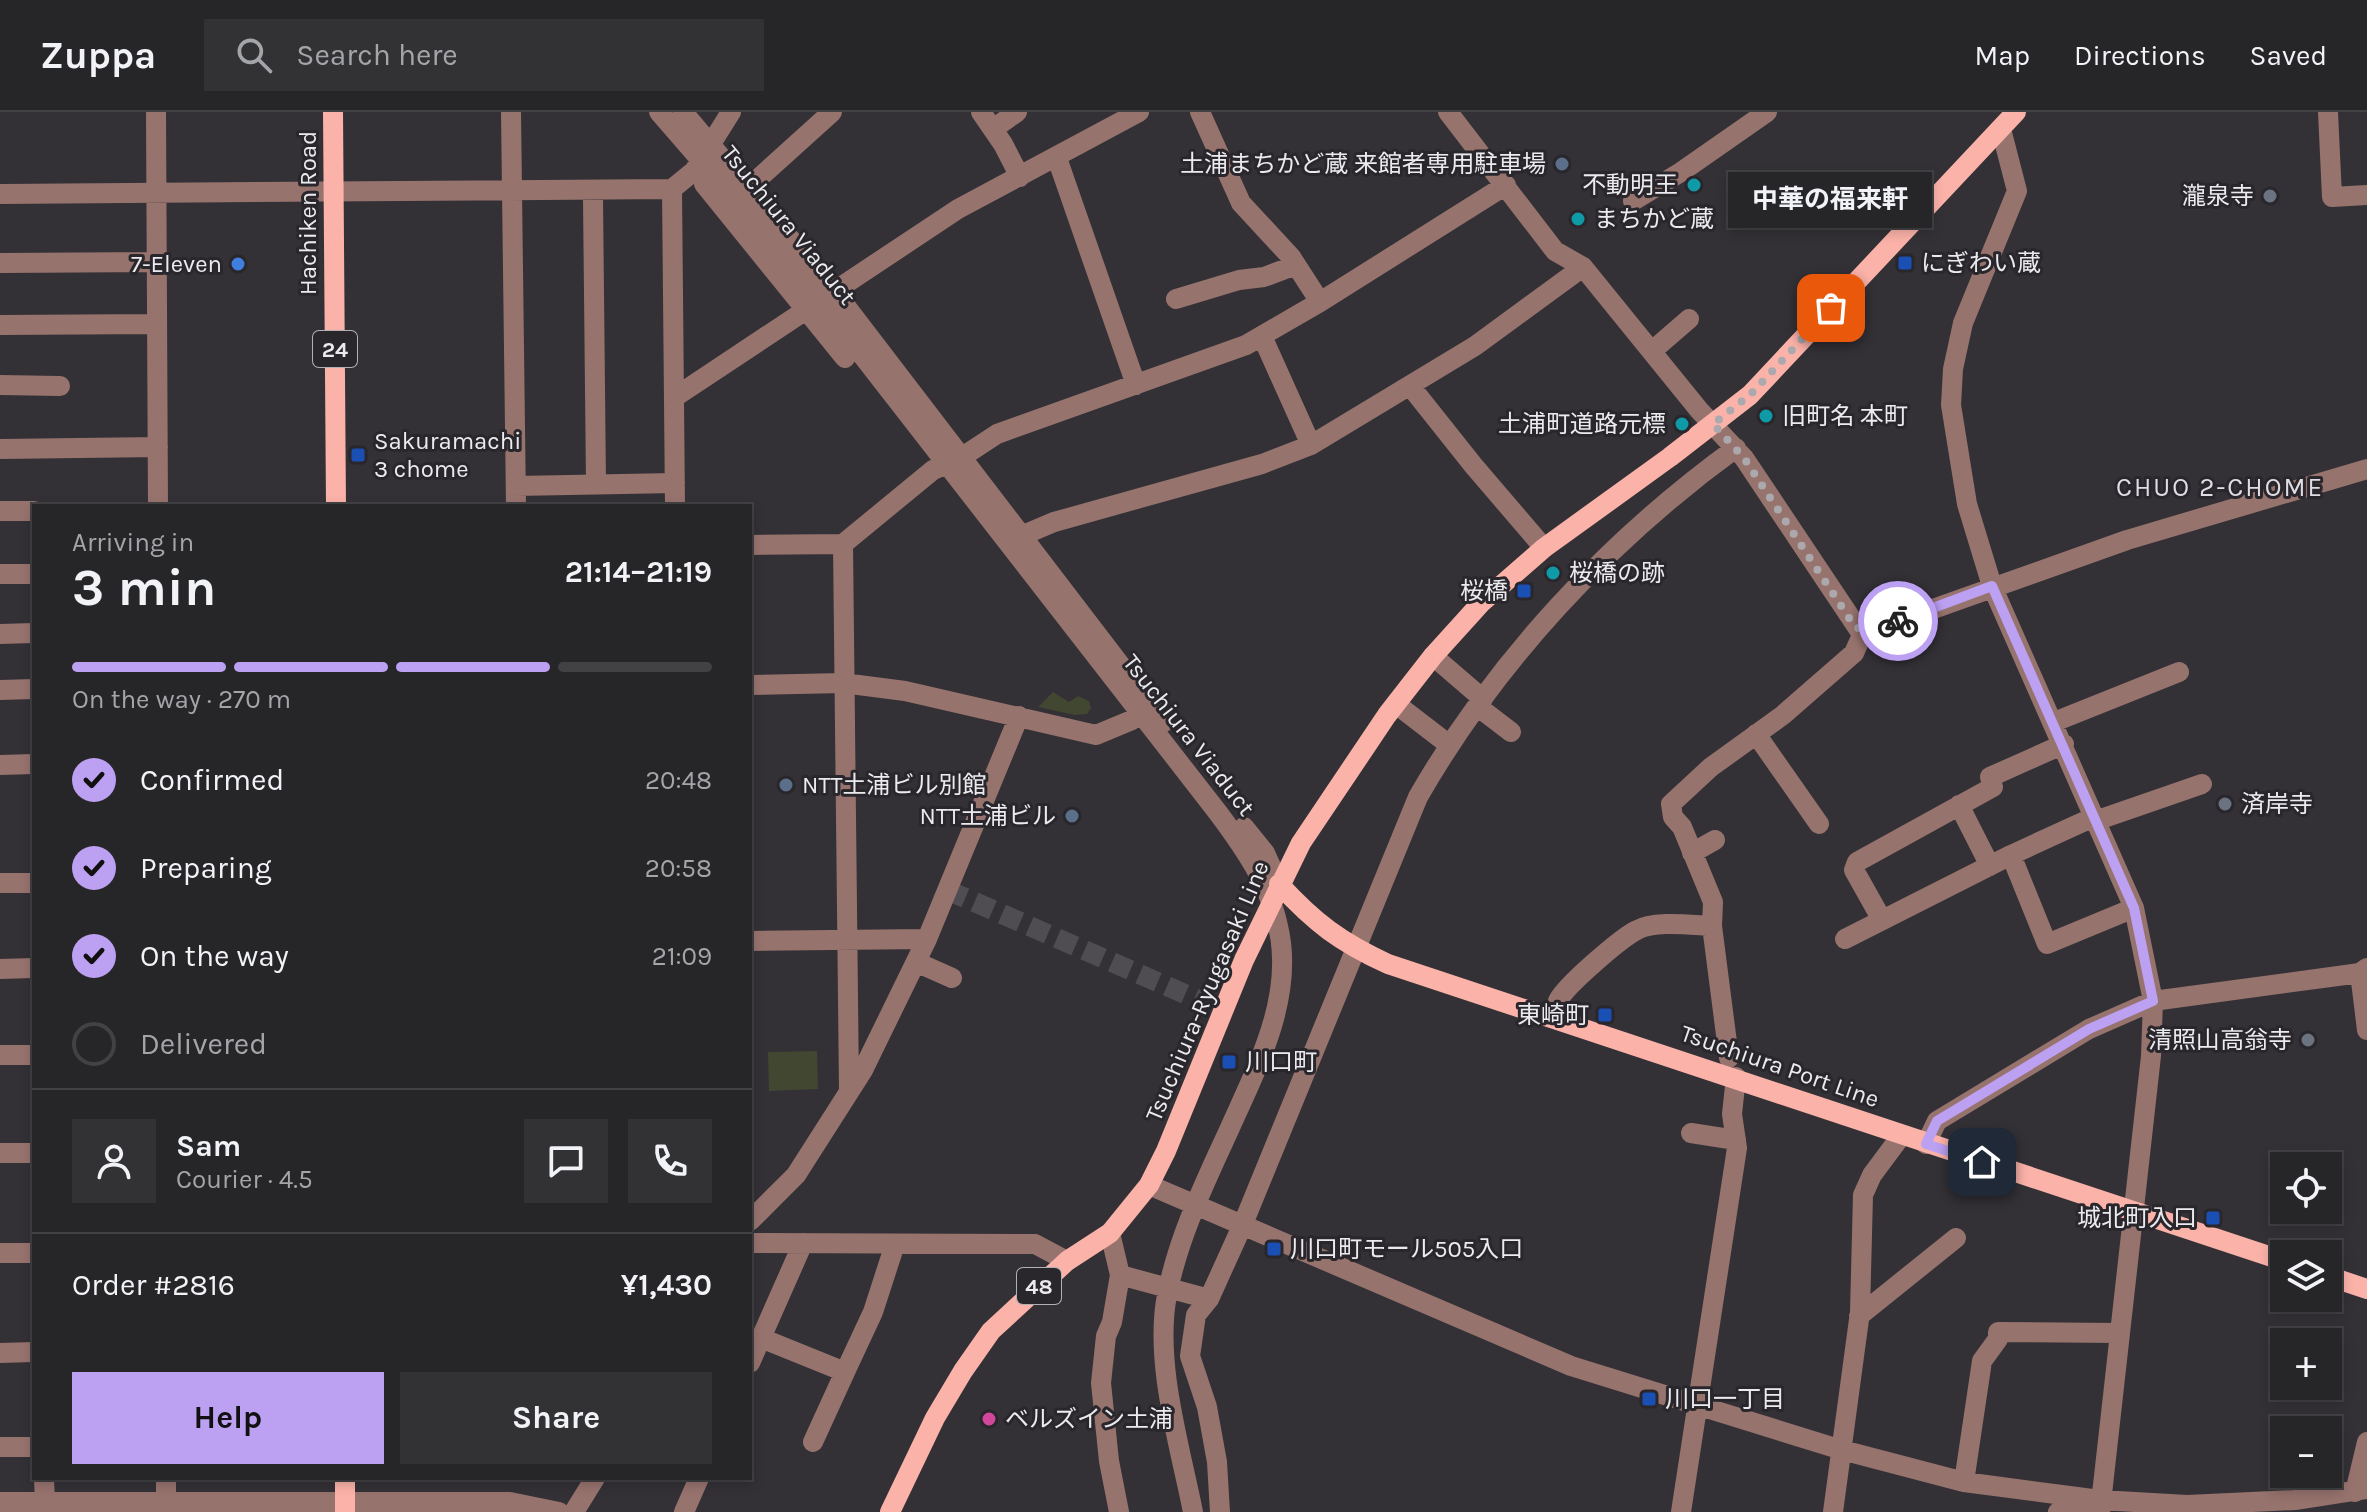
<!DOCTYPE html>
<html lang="en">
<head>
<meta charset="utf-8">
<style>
  :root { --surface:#262528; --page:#323134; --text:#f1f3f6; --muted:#a4a5a8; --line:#424245; --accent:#bca0f2 }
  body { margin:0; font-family:Karla,"Noto Sans JP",sans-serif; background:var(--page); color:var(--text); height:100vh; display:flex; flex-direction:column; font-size:30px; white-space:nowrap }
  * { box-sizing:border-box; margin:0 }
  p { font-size:26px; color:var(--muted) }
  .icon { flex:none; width:44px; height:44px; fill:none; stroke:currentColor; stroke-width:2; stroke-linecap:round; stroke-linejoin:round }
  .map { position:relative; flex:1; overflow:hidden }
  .details { position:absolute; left:32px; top:392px; width:720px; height:976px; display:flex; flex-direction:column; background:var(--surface); border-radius:0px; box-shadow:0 4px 12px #0003,0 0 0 2px var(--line) }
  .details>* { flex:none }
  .controls { position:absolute; left:2270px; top:1040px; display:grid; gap:16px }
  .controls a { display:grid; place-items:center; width:72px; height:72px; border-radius:0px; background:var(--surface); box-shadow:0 4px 12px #0003,0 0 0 2px var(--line); font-size:40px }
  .pin { position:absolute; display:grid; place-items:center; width:68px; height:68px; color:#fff; margin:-34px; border-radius:16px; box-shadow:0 4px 12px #0006 }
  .courier { position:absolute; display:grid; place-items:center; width:80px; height:80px; margin:-40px; border:6px solid #bca0f2; border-radius:50%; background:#fff; color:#222; box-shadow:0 2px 10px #0007 }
  .bubble { position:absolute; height:56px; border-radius:0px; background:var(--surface); box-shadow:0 4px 12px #0003,0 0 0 2px var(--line); font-size:26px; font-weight:700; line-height:56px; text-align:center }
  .headline em { font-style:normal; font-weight:700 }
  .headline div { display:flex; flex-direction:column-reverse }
  .headline { display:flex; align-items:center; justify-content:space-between; height:136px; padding:0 40px }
  h1 { font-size:52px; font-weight:700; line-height:60px }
  .bar { display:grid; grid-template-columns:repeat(4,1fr); gap:12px 8px; align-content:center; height:96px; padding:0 40px }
  .bar i { height:10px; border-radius:6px; background:var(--line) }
  .bar .current { background:var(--accent) }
  .bar p { grid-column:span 4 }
  .line { display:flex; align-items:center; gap:20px; padding:0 40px; border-top:2px solid var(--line) }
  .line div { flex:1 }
  .round { display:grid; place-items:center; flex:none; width:84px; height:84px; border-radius:0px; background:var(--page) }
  ol { padding:0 40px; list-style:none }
  li { display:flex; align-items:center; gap:24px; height:88px }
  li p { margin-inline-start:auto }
  li .icon { padding:8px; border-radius:50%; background:var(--accent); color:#111; stroke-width:4 }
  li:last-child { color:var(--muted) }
  li i { width:44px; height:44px; border:4px solid var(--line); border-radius:50% }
  .action { display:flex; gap:16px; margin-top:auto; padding:16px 40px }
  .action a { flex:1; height:92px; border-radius:0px; background:var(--accent); color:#111; font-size:32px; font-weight:700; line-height:92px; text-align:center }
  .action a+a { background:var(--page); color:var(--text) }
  header { display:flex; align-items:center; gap:48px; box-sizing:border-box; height:112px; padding:0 40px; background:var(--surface); border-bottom:2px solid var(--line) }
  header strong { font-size:38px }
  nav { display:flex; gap:44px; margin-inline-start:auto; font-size:28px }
  .search { width:560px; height:72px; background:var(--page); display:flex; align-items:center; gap:20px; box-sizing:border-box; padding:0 28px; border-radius:0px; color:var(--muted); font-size:30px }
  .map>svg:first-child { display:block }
  .green { fill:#414731 }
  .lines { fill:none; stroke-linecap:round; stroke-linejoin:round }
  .minor-tunnel { stroke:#4f4d52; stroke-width:20; stroke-dasharray:20 10; stroke-linecap:butt }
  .minor { stroke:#97736e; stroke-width:20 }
  .major { stroke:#fbb2a8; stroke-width:20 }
  .done { stroke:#aba9ae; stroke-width:8; stroke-dasharray:0 14.4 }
  .route { stroke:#bca0f2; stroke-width:10 }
  .service-dot { fill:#5c6f8a; stroke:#29272c; stroke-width:3 }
  .culture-dot { fill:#0f9aa8; stroke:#29272c; stroke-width:3 }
  .worship-dot { fill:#6b7280; stroke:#29272c; stroke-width:3 }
  .transit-dot { fill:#1a4fb4; stroke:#29272c; stroke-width:3 }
  .shop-dot { fill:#3f7fe0; stroke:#29272c; stroke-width:3 }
  .hotel-dot { fill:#d1479c; stroke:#29272c; stroke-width:3 }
  .labels { text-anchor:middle; stroke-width:6; stroke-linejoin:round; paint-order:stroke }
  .shield { fill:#29272c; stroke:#b1b0b4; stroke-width:2 }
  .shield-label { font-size:22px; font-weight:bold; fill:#ebeaee }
  .poi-label { font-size:24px; fill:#ebeaee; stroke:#29272c; text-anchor:start }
  .street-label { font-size:24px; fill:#ebeaee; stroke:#29272c }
  .neighbourhood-label { font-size:26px; letter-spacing:2px; fill:#dfdce4; stroke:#29272c }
</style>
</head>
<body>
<header>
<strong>Zuppa</strong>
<div class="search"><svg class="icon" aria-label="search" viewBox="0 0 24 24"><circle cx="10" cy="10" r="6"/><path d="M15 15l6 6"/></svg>Search here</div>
<nav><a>Map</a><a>Directions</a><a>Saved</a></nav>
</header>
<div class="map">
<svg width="2367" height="1400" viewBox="0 0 2367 1400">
  <rect width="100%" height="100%" fill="#333136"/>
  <!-- green -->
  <path class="green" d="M1053,580L1069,590L1078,584L1089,589L1091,596L1087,602L1075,603L1038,595Z
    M817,939L818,977L769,979L768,940Z"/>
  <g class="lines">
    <!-- minor-tunnel -->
    <path class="minor-tunnel" d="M947,778L1201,889"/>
    <!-- minor -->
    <path class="minor" d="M156,0L158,394
      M511,0L516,394
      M659,0L796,158L1219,702C1245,737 1269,772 1278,814C1295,885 1257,955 1229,1018C1205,1070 1178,1126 1167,1183C1154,1250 1180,1334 1193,1400
      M683,0L835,180L1164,610
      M981,0L1003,32L1020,65
      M1200,0L1241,91L1291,145L1320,190
      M1448,0L1555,139L1583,155L1699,298L1744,346L1859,518H1874L2127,428L2367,357
      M2328,0L2332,85L2367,83
      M993,17L1017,0
      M2001,17L2017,79L1963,211L1953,257L1951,293L1967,392L1992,474L2134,796L2153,889L2151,944L2100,1400
      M1057,46L1136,273
      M704,72L845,246
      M748,76L832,0
      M0,82L672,77
      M593,86L596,372
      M1633,89L1681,60L1767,0
      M0,151L156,150
      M1176,187L1239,168L1264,165L1296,153
      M0,213L157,212
      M1262,224L1311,333
      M1652,239L1689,207
      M0,273L60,274
      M1411,275L1473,353L1544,436
      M675,285L958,97L1139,0
      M0,337L158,335
      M516,374L675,371
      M675,394L672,77L694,59L731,0
      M0,399H34
      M1021,424L1054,410L1262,352L1311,333L1475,234L1583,155
      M843,432L849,978
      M750,433L843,432L933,358L962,345L997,322L1246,233L1320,190L1506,73
      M0,462H34
      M0,522L34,521
      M1433,544L1483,587
      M750,573L843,571L905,579L1096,623L1132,608
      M0,578L34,577
      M1396,592L1448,632
      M1477,594L1511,620
      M2054,610L2179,560
      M1756,622L1819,712
      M0,653L34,652
      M1959,693L1990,754
      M2098,708L2202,672
      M1244,715L1265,741L1279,772
      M1692,741L1715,728
      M2011,743L2047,832L2134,796
      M0,771H34
      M1882,808L1854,758L1857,750L1993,675L1990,665L2064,632
      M1845,827L2011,743L2096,704
      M750,829L927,827
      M916,850L952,866
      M2367,856L2360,861L2367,918
      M0,857L34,856
      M1558,889C1565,874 1621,826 1637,818C1654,808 1691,813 1712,814
      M0,943H34
      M1729,946L1712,814L1713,790L1682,715L1673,705L1671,692L1711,655L1783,603L1854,541L1864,519
      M1691,1021L1736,1028
      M1926,1032L1937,1009L2089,917L2153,889L2360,861
      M0,1041H34
      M1149,1073L1571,1254L1842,1338L1964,1370L2100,1388L2187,1393L2295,1388L2367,1377
      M750,1109L796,1063L863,958L927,827L1019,604
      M1110,1121L1120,1163L1112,1210L1106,1224L1101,1271L1109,1349L1119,1400
      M750,1131L1035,1132L1067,1149
      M0,1141H34
      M1120,1163L1209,1187
      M1859,1204L1956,1126
      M761,1226L845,1260L873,1200L895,1132
      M0,1241L34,1240
      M750,1251L803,1131
      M813,1330L845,1260
      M0,1335H34
      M44,1366L45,1390
      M166,1366V1400
      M1964,1370L1982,1249L1998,1227V1220L2119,1221
      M2355,1380L2367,1330
      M0,1390H510L559,1400
      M574,1400L595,1366
      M684,1400L699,1366
      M1220,1400L1217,1350L1207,1295L1190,1244L1196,1203L1209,1187L1243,1112L1418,685C1496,549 1609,428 1736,336
      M1681,1400L1737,1036L1732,1002L1736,965
      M1833,1400L1860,1200L1863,1083L1872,1063L1901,1024
      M2058,1400L2089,1391"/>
    <!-- major -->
    <path class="major" d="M333,0L336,394
      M1279,772C1315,811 1340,830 1388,852L2284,1149
      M2328,1164L2367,1177
      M345,1366V1400
      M890,1400L935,1306L963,1259L991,1219L1067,1149L1110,1121L1149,1073L1166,1039L1244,848L1301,731L1387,603L1433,544L1481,491L1544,436L1670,345L1750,283L2016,0"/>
  </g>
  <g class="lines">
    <!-- done -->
    <path class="done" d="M1831,196L1750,283L1713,312L1744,346L1855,515L1868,519L1898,509"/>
    <!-- route -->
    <path class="route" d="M1898,509L1992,474L2134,796L2153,889L2089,917L1937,1009L1926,1032L1982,1050"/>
  </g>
  <!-- markers -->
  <g class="service-dot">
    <circle cx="1562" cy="52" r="8"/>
    <circle cx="786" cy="673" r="8"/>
    <circle cx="1072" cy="704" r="8"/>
  </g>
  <g class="culture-dot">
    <circle cx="1694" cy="73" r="8"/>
    <circle cx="1578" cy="107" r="8"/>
    <circle cx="1766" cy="304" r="8"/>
    <circle cx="1682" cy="312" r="8"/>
    <circle cx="1553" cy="461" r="8"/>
  </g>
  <g class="worship-dot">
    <circle cx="2270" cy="84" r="8"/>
    <circle cx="2225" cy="692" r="8"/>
    <circle cx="2308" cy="928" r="8"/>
  </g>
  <g class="transit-dot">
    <rect x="1897" y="143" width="16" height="16" rx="4"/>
    <rect x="350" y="335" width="16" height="16" rx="4"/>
    <rect x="1516" y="471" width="16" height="16" rx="4"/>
    <rect x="1597" y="895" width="16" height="16" rx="4"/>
    <rect x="1221" y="942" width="16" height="16" rx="4"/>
    <rect x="2205" y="1098" width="16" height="16" rx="4"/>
    <rect x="1266" y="1129" width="16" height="16" rx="4"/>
    <rect x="1641" y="1279" width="16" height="16" rx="4"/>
  </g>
  <circle class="shop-dot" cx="238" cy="152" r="8"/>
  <circle class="hotel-dot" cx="989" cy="1307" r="8"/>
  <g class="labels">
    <!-- shield labels -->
    <g class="shield">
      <rect x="313" y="219" width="44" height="36" rx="6"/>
      <rect x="1017" y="1156" width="44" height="36" rx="6"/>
    </g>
    <g class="shield-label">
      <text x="335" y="245">24</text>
      <text x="1039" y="1182">48</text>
    </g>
    <!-- poi labels -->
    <g class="poi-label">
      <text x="1546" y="60" text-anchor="end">土浦まちかど蔵 来館者専用駐車場</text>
      <text x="1678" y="81" text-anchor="end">不動明王</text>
      <text x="2254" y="92" text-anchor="end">瀧泉寺</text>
      <text x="1594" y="115">まちかど蔵</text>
      <text x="1921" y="159">にぎわい蔵</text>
      <text x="222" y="160" text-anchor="end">7-Eleven</text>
      <text x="1782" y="312">旧町名 本町</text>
      <text x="1666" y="320" text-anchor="end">土浦町道路元標</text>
      <text x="374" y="337">Sakuramachi<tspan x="374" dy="28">3 chome</tspan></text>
      <text x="1569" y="469">桜橋の跡</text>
      <text x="1508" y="487" text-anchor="end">桜橋</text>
      <text x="802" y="681">NTT土浦ビル別館</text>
      <text x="2241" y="700">済岸寺</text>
      <text x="1056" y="712" text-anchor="end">NTT土浦ビル</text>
      <text x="1589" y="911" text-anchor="end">東崎町</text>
      <text x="2292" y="936" text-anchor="end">清照山高翁寺</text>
      <text x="1245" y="958">川口町</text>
      <text x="2197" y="1114" text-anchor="end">城北町入口</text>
      <text x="1290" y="1145">川口町モール505入口</text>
      <text x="1665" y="1295">川口一丁目</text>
      <text x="1005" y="1315">ベルズイン土浦</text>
    </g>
    <!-- street labels -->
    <g class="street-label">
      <text transform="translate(308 101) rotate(-90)" y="8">Hachiken Road</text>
      <text transform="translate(789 113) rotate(51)" y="8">Tsuchiura Viaduct</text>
      <text transform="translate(1189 623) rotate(52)" y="8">Tsuchiura Viaduct</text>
      <text transform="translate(1207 879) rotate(-67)" y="8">Tsuchiura-Ryugasaki Line</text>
      <text transform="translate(1780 954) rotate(19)" y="8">Tsuchiura Port Line</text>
    </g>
    <!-- neighbourhood labels -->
    <g class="neighbourhood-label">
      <text x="2220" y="384">CHUO 2-CHOME</text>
    </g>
  </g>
</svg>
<div class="controls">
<a><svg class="icon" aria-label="locate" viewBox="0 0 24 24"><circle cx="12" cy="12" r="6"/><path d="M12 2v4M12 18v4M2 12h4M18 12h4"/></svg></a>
<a><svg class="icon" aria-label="layers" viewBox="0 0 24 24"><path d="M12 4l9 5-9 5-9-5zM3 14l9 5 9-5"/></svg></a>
<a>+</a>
<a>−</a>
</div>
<div class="pin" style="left:1831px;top:196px;background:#ea580c"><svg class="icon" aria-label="bag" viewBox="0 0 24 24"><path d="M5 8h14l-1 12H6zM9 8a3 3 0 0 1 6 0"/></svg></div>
<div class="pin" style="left:1982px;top:1050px;background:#1f2937"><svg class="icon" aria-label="home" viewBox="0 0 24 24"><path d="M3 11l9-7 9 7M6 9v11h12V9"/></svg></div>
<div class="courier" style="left:1898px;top:509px"><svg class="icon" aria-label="bike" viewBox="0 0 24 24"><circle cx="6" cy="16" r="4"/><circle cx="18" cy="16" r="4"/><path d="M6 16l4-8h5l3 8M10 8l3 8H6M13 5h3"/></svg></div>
<div class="bubble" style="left:1728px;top:60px;width:204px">中華の福来軒</div>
<section class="details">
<div class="headline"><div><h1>3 min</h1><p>Arriving in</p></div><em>21:14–21:19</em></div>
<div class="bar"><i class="current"></i><i class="current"></i><i class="current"></i><i></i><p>On the way · 270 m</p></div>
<ol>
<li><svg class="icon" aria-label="check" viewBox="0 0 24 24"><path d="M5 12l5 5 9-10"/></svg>Confirmed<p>20:48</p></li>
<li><svg class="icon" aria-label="check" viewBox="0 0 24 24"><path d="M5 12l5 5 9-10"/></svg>Preparing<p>20:58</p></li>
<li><svg class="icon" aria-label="check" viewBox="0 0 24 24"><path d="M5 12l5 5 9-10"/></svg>On the way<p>21:09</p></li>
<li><i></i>Delivered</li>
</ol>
<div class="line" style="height:144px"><a class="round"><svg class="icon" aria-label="person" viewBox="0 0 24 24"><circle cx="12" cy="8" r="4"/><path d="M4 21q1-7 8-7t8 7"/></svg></a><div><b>Sam</b><p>Courier · 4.5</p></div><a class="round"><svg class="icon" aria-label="chat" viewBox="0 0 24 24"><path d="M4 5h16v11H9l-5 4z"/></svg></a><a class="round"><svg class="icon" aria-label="phone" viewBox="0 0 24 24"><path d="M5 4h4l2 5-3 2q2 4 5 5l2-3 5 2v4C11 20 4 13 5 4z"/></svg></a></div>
<div class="line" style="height:104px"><div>Order #2816</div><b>¥1,430</b></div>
<div class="action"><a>Help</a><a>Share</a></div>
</section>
</div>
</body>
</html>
